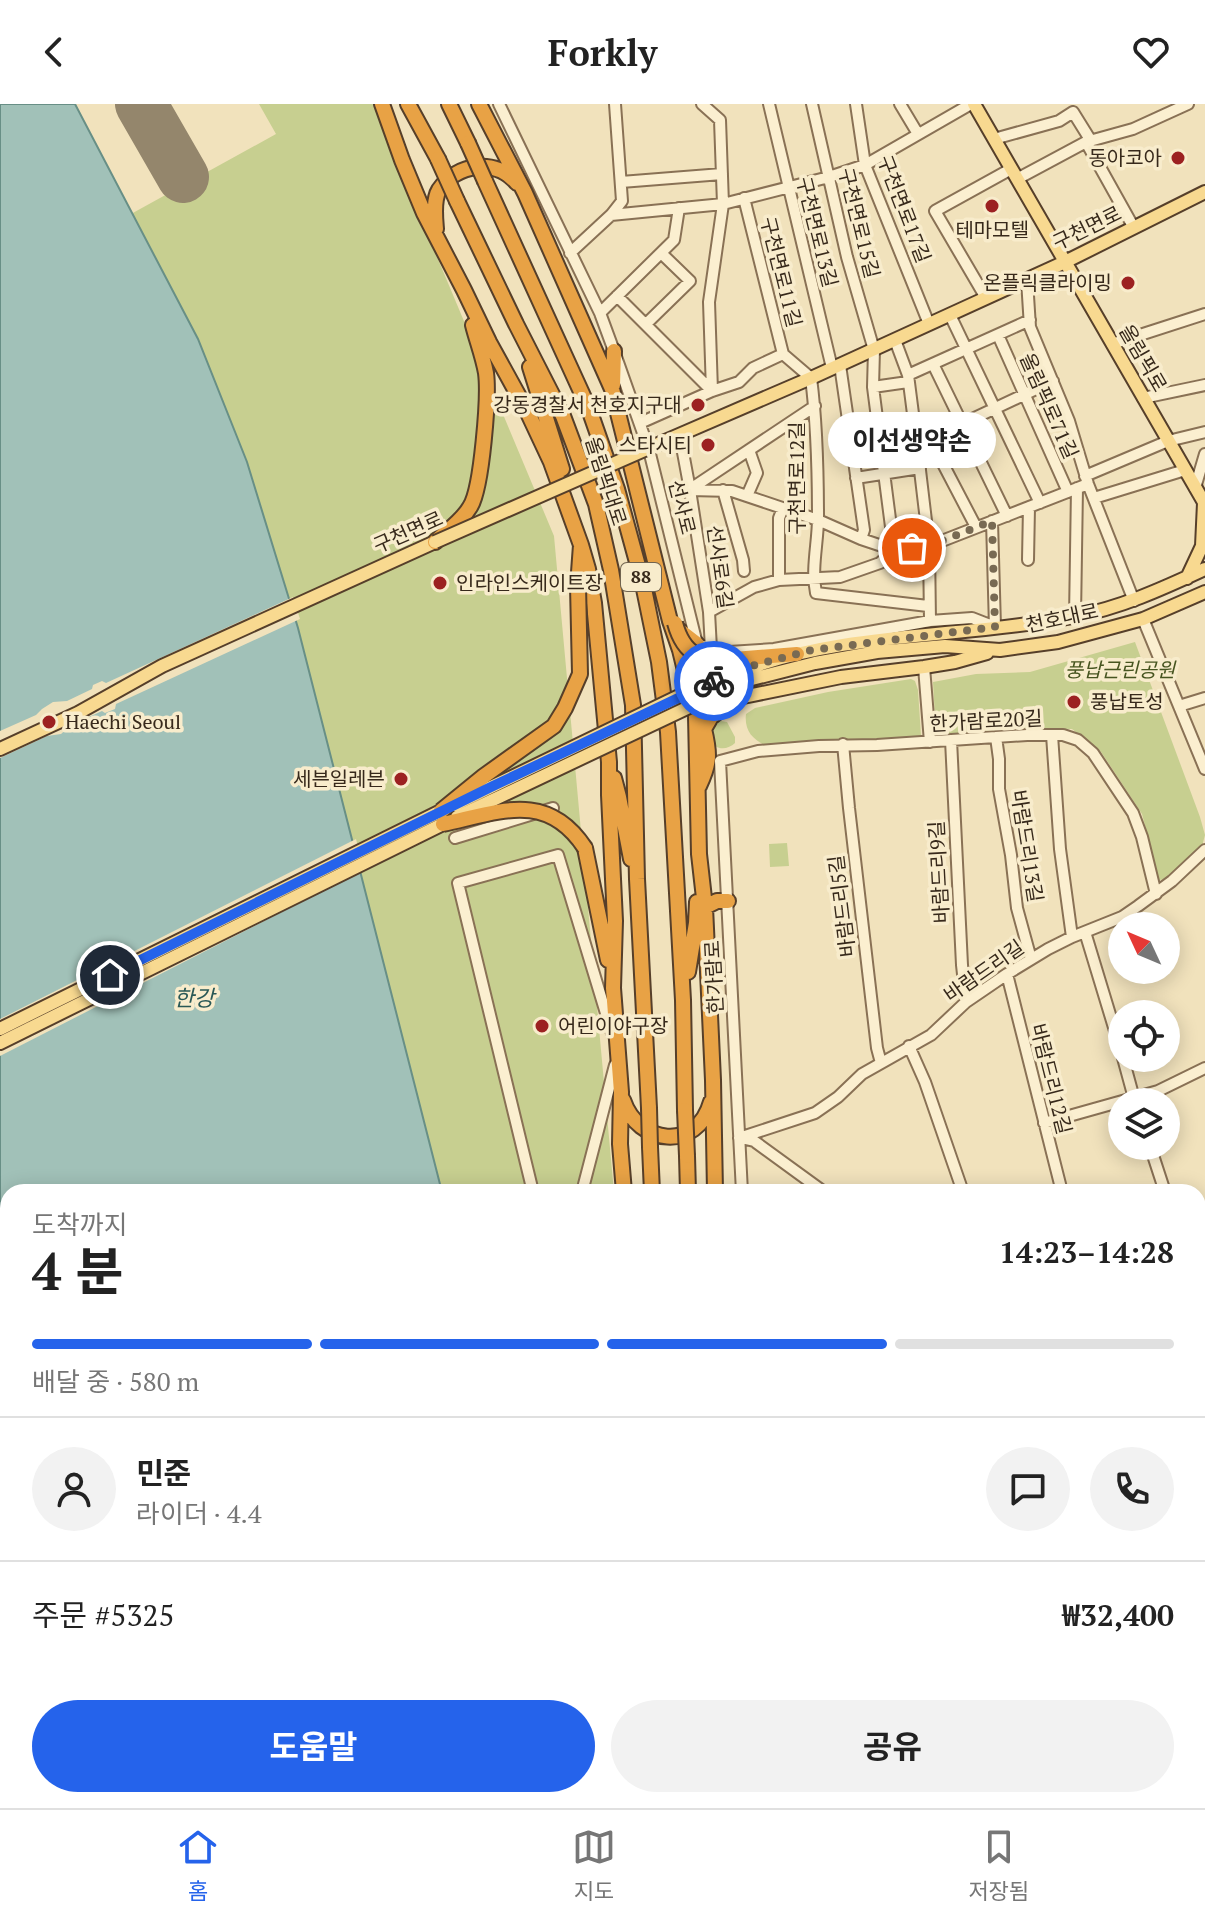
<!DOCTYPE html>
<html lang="ko">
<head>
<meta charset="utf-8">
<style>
  :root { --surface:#fff; --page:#f2f2f2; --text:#222; --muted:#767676; --line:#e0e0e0; --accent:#2563eb }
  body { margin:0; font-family:"PT Serif","Noto Sans KR",serif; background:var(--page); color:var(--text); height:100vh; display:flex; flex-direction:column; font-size:30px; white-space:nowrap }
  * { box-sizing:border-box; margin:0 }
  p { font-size:26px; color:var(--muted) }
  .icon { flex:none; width:44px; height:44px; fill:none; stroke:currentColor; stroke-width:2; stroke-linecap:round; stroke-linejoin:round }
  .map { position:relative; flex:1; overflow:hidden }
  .drawer { position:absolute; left:0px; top:1080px; width:1206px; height:624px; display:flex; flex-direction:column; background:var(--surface); border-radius:24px 24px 0 0; box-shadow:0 4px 20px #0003 }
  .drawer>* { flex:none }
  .needle { width:52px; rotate:314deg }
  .buttons { position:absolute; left:1108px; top:808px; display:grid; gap:16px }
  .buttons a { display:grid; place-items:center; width:72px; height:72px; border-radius:50%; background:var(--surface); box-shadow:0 4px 20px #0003; font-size:40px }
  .pin { position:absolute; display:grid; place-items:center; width:68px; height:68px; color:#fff; margin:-34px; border:4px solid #fff; border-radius:50%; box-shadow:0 2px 8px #0007 }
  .courier { position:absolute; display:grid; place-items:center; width:80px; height:80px; margin:-40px; border:6px solid #2563eb; border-radius:50%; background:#fff; color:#222; box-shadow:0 2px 10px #0007 }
  .bubble { position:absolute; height:56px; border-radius:28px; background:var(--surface); box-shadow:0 4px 20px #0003; font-size:26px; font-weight:700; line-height:56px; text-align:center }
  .summary em { font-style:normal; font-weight:700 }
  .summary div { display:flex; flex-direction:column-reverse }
  .summary { display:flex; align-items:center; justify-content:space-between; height:136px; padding:0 32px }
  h1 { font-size:52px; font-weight:700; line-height:60px }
  .bar { display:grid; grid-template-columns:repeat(4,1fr); gap:12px 8px; align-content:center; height:96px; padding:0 32px }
  .bar i { height:10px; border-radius:6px; background:var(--line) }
  .bar .on { background:var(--accent) }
  .bar p { grid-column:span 4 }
  .line { display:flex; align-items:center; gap:20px; padding:0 32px; border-top:2px solid var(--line) }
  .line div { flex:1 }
  .round { display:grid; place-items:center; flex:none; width:84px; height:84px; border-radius:42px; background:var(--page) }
  .primary-button { display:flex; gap:16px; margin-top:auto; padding:16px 32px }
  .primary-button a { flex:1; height:92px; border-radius:48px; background:var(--accent); color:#fff; font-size:32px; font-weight:700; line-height:92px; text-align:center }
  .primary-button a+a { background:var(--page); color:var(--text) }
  header { display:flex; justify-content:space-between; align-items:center; height:104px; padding:0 32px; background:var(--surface); font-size:36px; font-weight:700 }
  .dock { display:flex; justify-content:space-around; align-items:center; height:112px; border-top:2px solid var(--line); background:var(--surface); font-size:22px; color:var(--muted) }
  .dock a { display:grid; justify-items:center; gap:4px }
  .dock .on { color:var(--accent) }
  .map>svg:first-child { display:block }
  .green { fill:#c7cf90 }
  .water { fill:#a1c1b8; stroke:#688f86; stroke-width:2 }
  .pier { fill:#f1e2bc }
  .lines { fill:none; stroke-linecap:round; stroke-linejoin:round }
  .runway { stroke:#94866c; stroke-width:52 }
  .minor-casing { stroke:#897155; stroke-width:14 }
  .major-casing { stroke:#563f2a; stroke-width:16 }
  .highway-casing { stroke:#563f2a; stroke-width:18 }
  .minor { stroke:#fbefd0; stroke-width:10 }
  .major { stroke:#f8d990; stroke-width:12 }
  .highway { stroke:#e8a245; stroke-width:14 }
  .major-bridge-casing { stroke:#563f2a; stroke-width:16; stroke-linecap:butt }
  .highway-bridge-casing { stroke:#563f2a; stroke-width:18; stroke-linecap:butt }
  .major-bridge { stroke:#f8d990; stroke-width:12 }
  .highway-bridge { stroke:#e8a245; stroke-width:14 }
  .done { stroke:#786a53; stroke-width:8; stroke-dasharray:0 14.4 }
  .route { stroke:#2563eb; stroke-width:10 }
  .poi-dot { fill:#9c2121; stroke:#f8eccc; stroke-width:3 }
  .labels { text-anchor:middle; stroke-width:7; stroke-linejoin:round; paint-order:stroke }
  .shield { fill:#f8eccc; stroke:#716450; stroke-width:2 }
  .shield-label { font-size:18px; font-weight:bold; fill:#37291b }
  .poi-label { font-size:20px; fill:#37291b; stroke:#f8eccc; text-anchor:end }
  .street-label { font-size:20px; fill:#37291b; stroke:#f8eccc }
  .park-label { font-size:20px; font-style:italic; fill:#475520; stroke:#f8eccc }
  .water-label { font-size:22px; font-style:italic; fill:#295856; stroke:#f8eccc }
</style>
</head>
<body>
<header><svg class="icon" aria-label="back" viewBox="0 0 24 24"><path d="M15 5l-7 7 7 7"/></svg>Forkly<svg class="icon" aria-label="heart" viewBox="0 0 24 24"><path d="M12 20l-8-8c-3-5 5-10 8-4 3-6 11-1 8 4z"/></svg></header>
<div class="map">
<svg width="1205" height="1704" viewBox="0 0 1205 1704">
  <rect width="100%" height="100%" fill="#f1e2bc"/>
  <!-- green -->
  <path class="green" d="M259,0H373L554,432L614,1088H442L298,524L247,358L198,235L131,110L276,30Z
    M1135,538L1200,713L1205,731L1201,746L1165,775L1159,776L1142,710L1101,648L1072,625L1024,624L936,632L933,578L976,570L1030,568Z
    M911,575L915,577L918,586L921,632L767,642C753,636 744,627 746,610L755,604L828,588Z
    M721,617L727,618L735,633V639C728,646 715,647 711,636C710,633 710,628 710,624L714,620Z
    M787,739L789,762L770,763L769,740Z
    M1205,1160V1257L1198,1261V1164Z
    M595,1696H678L680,1704H597Z"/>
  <!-- water -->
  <path class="water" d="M0,0H75L198,235L247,358L298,524L442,1088H8V1696H595L597,1704H0Z"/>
  <!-- pier -->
  <path class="pier" d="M293,493L300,515L116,600L115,605L105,609L102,607L71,621L61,630L47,632L0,654V627L36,611L42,605L53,598L67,597L92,585L93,581L102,577L106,579Z
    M356,735L364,766L0,952V915Z"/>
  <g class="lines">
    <!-- runway -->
    <path class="runway" d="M141,0L183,73"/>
    <!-- minor casing -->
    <g class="minor-casing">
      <path id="minor" d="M499,0L600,209L614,247L649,346L697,540L711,545L729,548L774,545L930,517L972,514L995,523L992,417
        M702,0L720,16L723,100L709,198L712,287
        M769,0L832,264
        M856,0L865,61L929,220
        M900,0L918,30
        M1073,8L1091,37
        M994,35L1059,17L1073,8
        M1086,38L1134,124
        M1017,75L1086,38L1133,25L1188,0
        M621,78L722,70
        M744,94L783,250
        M611,111L723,100L829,73L865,61L971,0
        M570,149L611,111L622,97L615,0
        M1027,176L1030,223L1069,317L1088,380L1134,497
        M617,192L712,287
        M986,194L935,107L1011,65
        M600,209L674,136L679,104
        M950,211L1040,399
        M646,220L690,177L661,149
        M998,231L1068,388
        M895,236L908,271L917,341L929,442L930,517
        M1112,240L1205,210
        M933,260L1007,412
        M840,261L864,426L861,435
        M908,271L1030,216
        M873,283L908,278
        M1143,294L1205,281
        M640,319L712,287L739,278L753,264L783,250L811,274C817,320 818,367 818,414C818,439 811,464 816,489L928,502
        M676,332L682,343L690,386L709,508L711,545L722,580
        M930,335L976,423
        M917,341L1053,277
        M1085,372L1168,337L1205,328
        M856,374L920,364
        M692,384L815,302
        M1195,384L1205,350
        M690,386L732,387L818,416L861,435L894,446L929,442L1088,380
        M723,386L743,456L744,467
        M747,392L757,369L749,346
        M1094,394L1185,366
        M1028,456L1029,403
        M779,476V414L783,404
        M709,508L754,483L779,476L840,473L880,459L894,446L873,283L874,246L847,153L812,0
        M1075,513L1077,384
        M1143,515L1205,665
        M924,563L930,638
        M1179,602L1205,594
        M1052,631L1060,745L1072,833
        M996,633L999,655V685L1011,751L1017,804L1031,855
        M951,636L962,861L966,898
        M843,640L849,704L877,944L881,959
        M455,734L553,704
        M1085,828L1122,950
        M1007,870L1062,1088
        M909,942L925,978L963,1088
        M1123,954L1135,998
        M1044,1019L1158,987L1205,964
        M739,1034L815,1009L838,993L862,970L931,931L966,898L1007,870L1048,845L1072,833L1122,813L1138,802L1172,777L1205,746
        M741,1034L754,1037L824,1088
        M1150,1042L1165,1088
        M533,1088L458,779L558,751L612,929
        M582,1088L615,961
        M742,1088L720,657L758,647L819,642L877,641L1027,631H1063L1078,636L1093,649L1133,709L1142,733L1156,790
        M1198,1117L1205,1113
        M1198,1305L1205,1301
        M1198,1327L1205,1358
        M1198,1405L1205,1403
        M1198,1489L1205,1487
        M1198,1657L1205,1656
        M787,1696L790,1704
        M959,1696L963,1704
        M1175,1696L1177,1704
        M1037,1704L1050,1696"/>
    </g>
    <!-- major casing -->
    <g class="major-casing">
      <path id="major" d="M974,0L1205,400
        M665,337L811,274L1065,158L1205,88
        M1187,474L1202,442L1204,399
        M741,567C847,527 963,534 1073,513C1120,504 1162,485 1205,465
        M744,577L815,559L877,548L945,542L1000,546L1058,538L1143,515L1205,488
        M728,600L743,593L841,573L924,563L955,558L987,549
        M0,645L78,609L162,562L435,438
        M0,925L441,707
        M0,939L443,720"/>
    </g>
    <!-- highway casing -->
    <g class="highway-casing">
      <path id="highway" d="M382,0L402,56L424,109L464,186L489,238L528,309L551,358L581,441L578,482
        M408,0L438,55
        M449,0L468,39
        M479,0L525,89L612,285L670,517L680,546L696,612L699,750L705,803L713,976L715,1088
        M485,77L589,305L617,385L643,480L659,558L668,628L683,896L685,1006
        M457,97L516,220L563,312L596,400L611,466L633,601L637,775L649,1004
        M436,125C435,113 433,96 439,86C457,59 496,54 517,79
        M530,263L562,365
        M613,281L614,247
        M435,438C447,427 462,417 470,403C482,385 489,291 486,269C483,252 477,237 473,221
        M581,441L588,465L594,499L609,658V691L615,817L613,884L621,988L620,1040L624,1088
        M675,523L697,540
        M734,555L797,550
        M614,674L619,693L631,755
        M699,682C710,659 710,650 704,625L711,613L728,600
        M585,744L608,856
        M705,803L717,797H728
        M688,868L696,819L697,798
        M623,996C638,1041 697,1048 711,998
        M650,1043L652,1088
        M687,1052L688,1088
        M696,1696L699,1704
        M719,1696L721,1704"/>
    </g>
    <!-- minor -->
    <use href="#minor" class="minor"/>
    <!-- major -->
    <use href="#major" class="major"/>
    <!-- highway -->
    <use href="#highway" class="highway"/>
    <!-- major-bridge casing -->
    <g class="major-bridge-casing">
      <path id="major-bridge" d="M435,438L665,337
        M454,701L702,581L741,567
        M457,713L744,577"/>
    </g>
    <!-- highway-bridge casing -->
    <g class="highway-bridge-casing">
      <path id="highway-bridge" d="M468,39L485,77
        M438,55L457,97
        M675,519C684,552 702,558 734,555
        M441,707L484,672L554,622L565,604L580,570L578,482
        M443,720C499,708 547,686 585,744
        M649,1004L650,1043
        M685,1006L687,1052"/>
    </g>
    <!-- major-bridge -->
    <use href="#major-bridge" class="major-bridge"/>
    <!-- highway-bridge -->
    <use href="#highway-bridge" class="highway-bridge"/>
  </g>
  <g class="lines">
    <!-- done -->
    <path class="done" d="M714,577L755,561L812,546L995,523L992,417L929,442L912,444"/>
    <!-- route -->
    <path class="route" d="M110,871L493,682L714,577"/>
  </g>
  <!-- markers -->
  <g class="poi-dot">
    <circle cx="1178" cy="54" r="8"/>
    <circle cx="992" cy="102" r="8"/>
    <circle cx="1128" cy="179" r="8"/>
    <circle cx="698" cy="301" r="8"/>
    <circle cx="708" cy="341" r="8"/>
    <circle cx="440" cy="479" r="8"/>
    <circle cx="1074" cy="598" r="8"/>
    <circle cx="49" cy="618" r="8"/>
    <circle cx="401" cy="675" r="8"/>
    <circle cx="542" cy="922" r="8"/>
  </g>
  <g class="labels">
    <!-- shield labels -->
    <rect class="shield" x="621" y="459" width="40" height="28" rx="6"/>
    <g class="shield-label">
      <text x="641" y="479">88</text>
    </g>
    <!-- poi labels -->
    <g class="poi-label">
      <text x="1162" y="61">동아코아</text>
      <text x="992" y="133" text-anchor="middle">테마모텔</text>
      <text x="1112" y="186">온플릭클라이밍</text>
      <text x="682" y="308">강동경찰서 천호지구대</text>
      <text x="692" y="348">스타시티</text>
      <text x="456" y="486" text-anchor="start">인라인스케이트장</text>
      <text x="1090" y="605" text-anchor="start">풍납토성</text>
      <text x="65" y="625" text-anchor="start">Haechi Seoul</text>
      <text x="385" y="682">세븐일레븐</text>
      <text x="558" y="929" text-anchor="start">어린이야구장</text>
    </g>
    <!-- street labels -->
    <g class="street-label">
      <text transform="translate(904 105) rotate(69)" y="7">구천면로17길</text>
      <text transform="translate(859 119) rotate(76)" y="7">구천면로15길</text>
      <text transform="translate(1087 124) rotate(-26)" y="7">구천면로</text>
      <text transform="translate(817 128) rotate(76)" y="7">구천면로13길</text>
      <text transform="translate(781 168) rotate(76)" y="7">구천면로11길</text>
      <text transform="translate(1143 254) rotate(60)" y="7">올림픽로</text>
      <text transform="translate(1049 302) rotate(66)" y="7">올림픽로71길</text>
      <text transform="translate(797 374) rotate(-90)" y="7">구천면로12길</text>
      <text transform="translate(606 377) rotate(72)" y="7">올림픽대로</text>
      <text transform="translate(682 403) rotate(76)" y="7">선사로</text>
      <text transform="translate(408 428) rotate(-24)" y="7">구천면로</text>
      <text transform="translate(720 463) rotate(82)" y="7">선사로6길</text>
      <text transform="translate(1062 514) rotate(-12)" y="7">천호대로</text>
      <text transform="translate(986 617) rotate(-3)" y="7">한가람로20길</text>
      <text transform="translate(1027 742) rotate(81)" y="7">바람드리13길</text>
      <text transform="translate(939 768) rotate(-93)" y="7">바람드리9길</text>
      <text transform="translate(842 802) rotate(-97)" y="7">바람드리5길</text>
      <text transform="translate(984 867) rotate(-35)" y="7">바람드리길</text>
      <text transform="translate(714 873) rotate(-93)" y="7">한가람로</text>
      <text transform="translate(1051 975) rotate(76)" y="7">바람드리12길</text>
    </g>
    <!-- park labels -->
    <g class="park-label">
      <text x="1120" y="573">풍납근린공원</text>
    </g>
    <!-- water labels -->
    <g class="water-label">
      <text x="194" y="902">한강</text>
    </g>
  </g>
</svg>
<div class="buttons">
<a><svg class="needle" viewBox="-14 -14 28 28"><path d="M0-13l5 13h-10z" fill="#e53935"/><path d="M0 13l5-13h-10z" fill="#767676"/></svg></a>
<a><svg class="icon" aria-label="locate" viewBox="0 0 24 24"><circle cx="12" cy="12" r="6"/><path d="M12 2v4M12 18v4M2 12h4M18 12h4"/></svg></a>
<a><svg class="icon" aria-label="layers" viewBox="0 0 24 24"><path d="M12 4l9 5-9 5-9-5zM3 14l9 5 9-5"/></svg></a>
</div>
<div class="pin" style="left:912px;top:444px;background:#ea580c"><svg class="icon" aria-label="bag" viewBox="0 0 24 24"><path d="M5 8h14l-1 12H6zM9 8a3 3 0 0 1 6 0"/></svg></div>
<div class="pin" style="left:110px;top:871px;background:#1f2937"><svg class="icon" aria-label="home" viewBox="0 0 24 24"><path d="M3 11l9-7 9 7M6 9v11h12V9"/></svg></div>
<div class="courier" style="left:714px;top:577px"><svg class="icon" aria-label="bike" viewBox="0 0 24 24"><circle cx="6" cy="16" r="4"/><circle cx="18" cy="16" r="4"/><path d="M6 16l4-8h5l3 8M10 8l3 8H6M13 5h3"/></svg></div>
<div class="bubble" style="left:828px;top:308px;width:168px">이선생약손</div>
<section class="drawer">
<div class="summary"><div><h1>4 분</h1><p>도착까지</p></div><em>14:23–14:28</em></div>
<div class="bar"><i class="on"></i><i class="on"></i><i class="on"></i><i></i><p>배달 중 · 580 m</p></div>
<div class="line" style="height:144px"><a class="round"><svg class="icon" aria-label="person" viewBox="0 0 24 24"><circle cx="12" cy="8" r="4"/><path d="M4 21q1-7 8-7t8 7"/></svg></a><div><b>민준</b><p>라이더 · 4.4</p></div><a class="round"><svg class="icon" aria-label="chat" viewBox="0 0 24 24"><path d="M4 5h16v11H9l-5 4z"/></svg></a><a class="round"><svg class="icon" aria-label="phone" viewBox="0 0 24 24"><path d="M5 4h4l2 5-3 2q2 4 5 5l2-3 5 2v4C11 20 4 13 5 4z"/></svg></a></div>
<div class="line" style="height:104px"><div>주문 #5325</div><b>₩32,400</b></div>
<div class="primary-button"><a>도움말</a><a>공유</a></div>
</section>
</div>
<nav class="dock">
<a class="on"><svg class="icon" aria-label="home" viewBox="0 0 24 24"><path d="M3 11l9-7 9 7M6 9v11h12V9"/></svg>홈</a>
<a><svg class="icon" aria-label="map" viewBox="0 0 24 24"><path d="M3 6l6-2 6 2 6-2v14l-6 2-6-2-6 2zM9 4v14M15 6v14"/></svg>지도</a>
<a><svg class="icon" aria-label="saved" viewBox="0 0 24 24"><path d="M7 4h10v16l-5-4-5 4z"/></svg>저장됨</a>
</nav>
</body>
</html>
